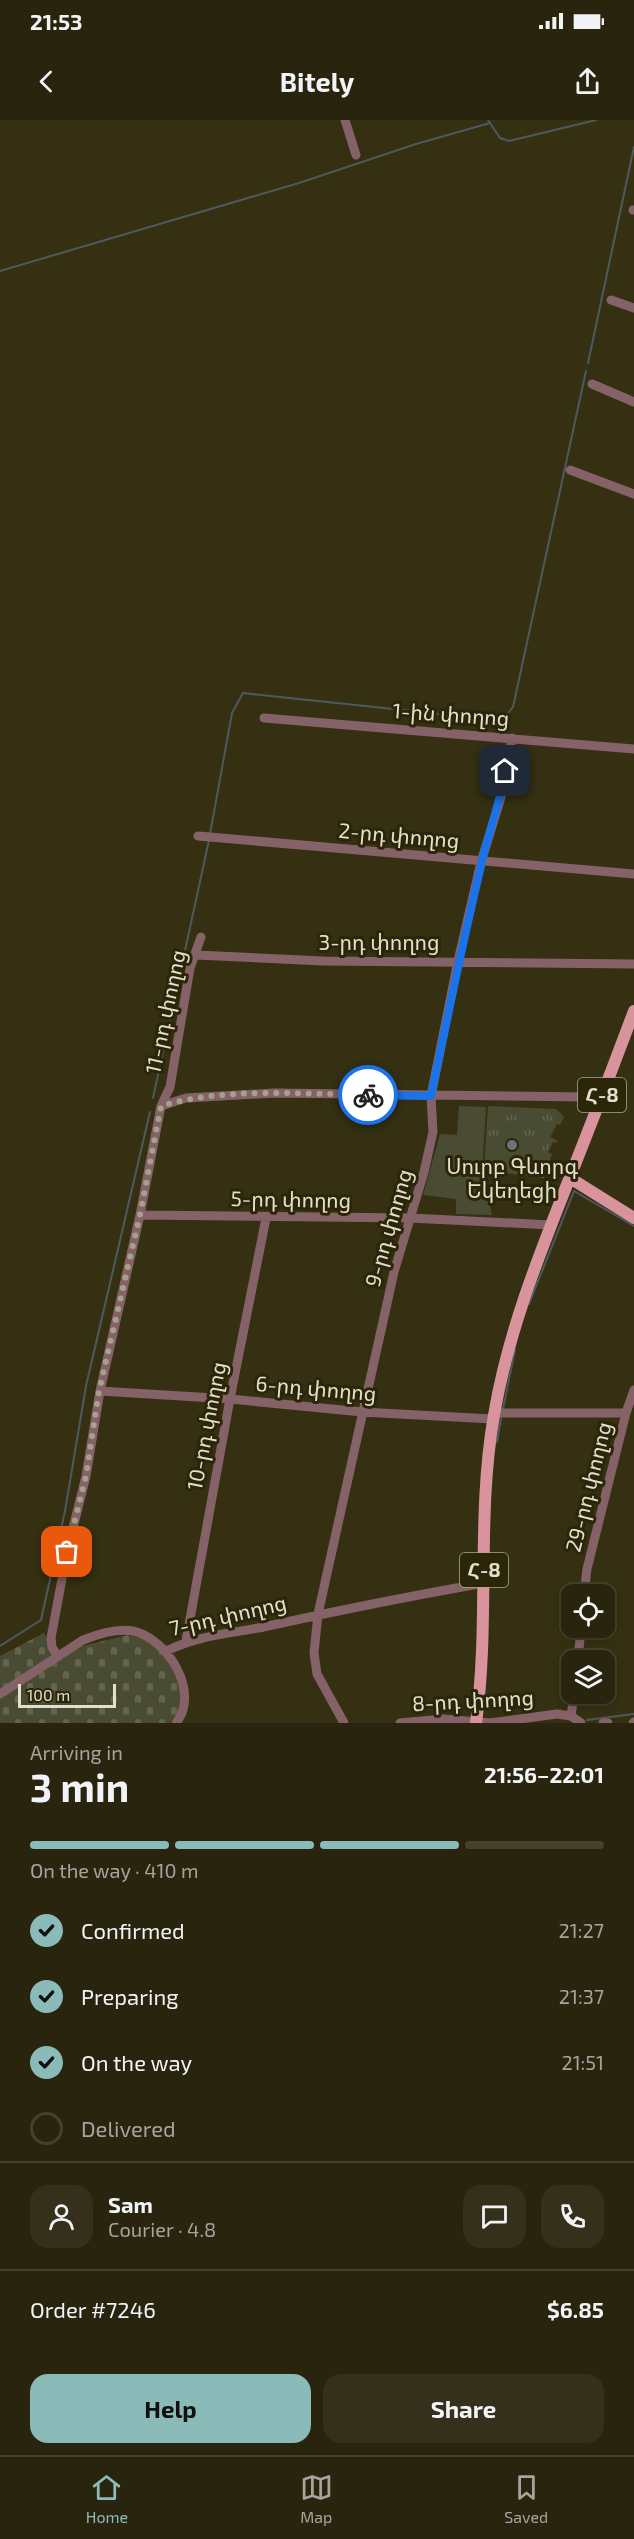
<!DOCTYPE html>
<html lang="en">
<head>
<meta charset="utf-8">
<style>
  :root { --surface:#28240e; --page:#34301c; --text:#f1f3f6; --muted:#a5a49e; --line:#44412e; --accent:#8bbbb9 }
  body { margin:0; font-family:"Exo 2","Noto Sans Armenian",sans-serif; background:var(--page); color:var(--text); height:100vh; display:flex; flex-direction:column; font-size:22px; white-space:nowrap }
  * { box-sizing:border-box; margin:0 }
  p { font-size:20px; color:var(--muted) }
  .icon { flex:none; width:33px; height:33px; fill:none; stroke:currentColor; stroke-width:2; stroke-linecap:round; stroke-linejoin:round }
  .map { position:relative; height:1603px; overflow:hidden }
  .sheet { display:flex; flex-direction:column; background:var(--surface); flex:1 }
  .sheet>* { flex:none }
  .fabs { position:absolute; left:561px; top:1464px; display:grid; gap:12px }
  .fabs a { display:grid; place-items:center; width:54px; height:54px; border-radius:12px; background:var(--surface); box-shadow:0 3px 9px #0003,0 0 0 2px var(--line); font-size:30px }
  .scale { position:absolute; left:18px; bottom:15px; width:98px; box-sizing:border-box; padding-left:6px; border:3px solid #e2dfce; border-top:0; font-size:16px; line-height:21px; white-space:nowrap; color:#e2dfce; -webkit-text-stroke:4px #2b2608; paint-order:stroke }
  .pin { position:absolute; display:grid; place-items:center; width:51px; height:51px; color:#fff; margin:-26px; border-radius:12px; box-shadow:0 3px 9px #0006 }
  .courier { position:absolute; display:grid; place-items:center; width:60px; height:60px; margin:-30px; border:4px solid #1a73e8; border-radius:50%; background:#fff; color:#222; box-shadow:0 2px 8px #0007 }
  .summary em { font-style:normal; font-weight:700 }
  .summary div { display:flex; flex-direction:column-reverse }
  .summary { display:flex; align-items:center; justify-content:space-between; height:102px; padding:0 30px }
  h1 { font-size:39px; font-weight:700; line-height:45px }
  .bar { display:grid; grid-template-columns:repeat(4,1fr); gap:9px 6px; align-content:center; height:72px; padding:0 30px }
  .bar i { height:8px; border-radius:4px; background:var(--line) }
  .bar .selected { background:var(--accent) }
  .bar p { grid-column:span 4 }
  .line { display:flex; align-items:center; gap:15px; padding:0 30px; border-top:2px solid var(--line) }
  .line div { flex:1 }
  .round { display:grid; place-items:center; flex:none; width:63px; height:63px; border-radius:18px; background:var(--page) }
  ol { padding:0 30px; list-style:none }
  li { display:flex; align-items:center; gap:18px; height:66px }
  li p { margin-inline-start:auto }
  li .icon { padding:6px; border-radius:50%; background:var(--accent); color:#111; stroke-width:4 }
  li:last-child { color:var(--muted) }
  li i { width:33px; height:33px; border:3px solid var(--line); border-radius:50% }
  .button { display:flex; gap:12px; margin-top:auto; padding:12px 30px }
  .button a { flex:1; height:69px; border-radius:18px; background:var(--accent); color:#111; font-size:24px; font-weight:700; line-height:69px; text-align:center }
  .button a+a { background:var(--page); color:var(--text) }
  .status { display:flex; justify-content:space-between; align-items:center; height:42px; padding:0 30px; background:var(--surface); direction:ltr }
  .status svg { height:16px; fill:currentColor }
  header { display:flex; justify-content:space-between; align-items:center; height:78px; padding:0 30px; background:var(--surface); font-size:27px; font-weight:700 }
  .tabs { display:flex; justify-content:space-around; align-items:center; height:84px; border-top:2px solid var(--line); background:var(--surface); font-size:16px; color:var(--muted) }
  .tabs a { display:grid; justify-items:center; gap:3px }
  .tabs .selected { color:var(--accent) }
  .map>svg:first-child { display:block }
  .grass { fill:url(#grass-tufts) }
  .cemetery { fill:url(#cemetery-stones) }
  .park { fill:#494c33 }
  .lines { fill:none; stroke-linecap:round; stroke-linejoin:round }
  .stream { stroke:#4c5a60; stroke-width:2 }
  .minor { stroke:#856267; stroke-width:9 }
  .major { stroke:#d9939d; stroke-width:12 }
  .done { stroke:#a5a28c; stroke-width:6; stroke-dasharray:0 10.8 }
  .route { stroke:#1a73e8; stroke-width:8 }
  .worship-dot { fill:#6b7280; stroke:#2b2608; stroke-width:2 }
  .labels { text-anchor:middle; stroke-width:6; stroke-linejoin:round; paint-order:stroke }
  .shield { fill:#2b2608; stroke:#aba893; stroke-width:1.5 }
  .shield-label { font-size:20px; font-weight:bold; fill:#e2dfce }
  .street-label { font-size:21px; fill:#e2dfce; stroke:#2b2608 }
  .poi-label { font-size:21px; fill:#e2dfce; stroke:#2b2608 }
</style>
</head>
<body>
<div class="status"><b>21:53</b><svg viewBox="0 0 49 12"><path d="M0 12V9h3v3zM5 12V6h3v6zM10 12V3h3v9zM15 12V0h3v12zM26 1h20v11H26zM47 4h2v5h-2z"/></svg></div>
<header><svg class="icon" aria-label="back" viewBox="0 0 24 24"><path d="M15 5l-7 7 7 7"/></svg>Bitely<svg class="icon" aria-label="share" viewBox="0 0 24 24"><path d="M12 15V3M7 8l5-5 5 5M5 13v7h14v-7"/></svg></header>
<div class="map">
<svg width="634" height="1603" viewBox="0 0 634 1603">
  <defs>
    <pattern id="grass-tufts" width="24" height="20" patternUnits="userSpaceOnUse" patternTransform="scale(1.5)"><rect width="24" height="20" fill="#494c33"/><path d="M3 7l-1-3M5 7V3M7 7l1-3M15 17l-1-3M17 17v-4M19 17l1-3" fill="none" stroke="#63654f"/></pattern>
    <pattern id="cemetery-stones" width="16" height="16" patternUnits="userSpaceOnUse" patternTransform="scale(1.5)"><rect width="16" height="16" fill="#494c33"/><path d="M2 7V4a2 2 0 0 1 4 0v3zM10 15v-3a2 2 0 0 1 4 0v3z" fill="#63654f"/></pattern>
  </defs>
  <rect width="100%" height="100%" fill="#353012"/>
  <!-- grass -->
  <path class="grass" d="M488,986L556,989L564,997L560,1005L557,1004L550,1017L558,1021L557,1023L553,1022L548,1032L552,1034L544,1058L484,1050Z"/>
  <!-- cemetery -->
  <path class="cemetery" d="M44,1513L58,1540L78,1527L128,1515L154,1521C171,1546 197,1573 170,1603H0V1536Z"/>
  <!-- park -->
  <path class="park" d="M459,986L486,987L482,1051L492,1095L456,1094V1079L423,1075L440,1014L457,1015Z"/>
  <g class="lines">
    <!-- stream -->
    <path class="stream" d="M488,0L500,18L509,21L596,0
      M0,151L299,63L416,24L490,3
      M588,243L634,27
      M210,714L232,593L243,573L450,595L505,597L513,587L586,251
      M153,978L209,720
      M529,1184L574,1071L634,1106
      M503,1289L515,1230
      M497,1322L501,1298
      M0,1526L41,1500L65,1391L86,1266L150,992
      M587,1600L634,1594"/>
    <!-- minor -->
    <path class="minor" d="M345,0L356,35
      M633,90H634
      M611,180L634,188
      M592,264L634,282
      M570,350L634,374
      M264,598L634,629
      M198,716L634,754
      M196,835L323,841L634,844
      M161,986L186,978L274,973L586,977L599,982
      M140,1095L410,1098L551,1105
      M100,1271L230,1279L362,1292L493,1299
      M494,1293H626
      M584,1474L587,1449L626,1293L634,1270
      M186,1521L230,1279L266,1098
      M166,1531C202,1514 231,1514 268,1506C340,1490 411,1476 484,1463
      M58,1537L52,1527L51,1518L67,1432L86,1356L100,1271L140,1095L161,986L170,967L190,848L201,817
      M578,1540L581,1508
      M0,1574L83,1520C98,1514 117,1508 133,1511C167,1518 201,1572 176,1603
      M571,1596L574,1574
      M344,1603L317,1554L314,1533L318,1494L394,1152L424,1052L433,1012L431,976L458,841L481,742L502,674L512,618
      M400,1603L443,1599L490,1603L557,1594L571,1596L581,1603
      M603,1603H608
      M633,1603L634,1602"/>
    <!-- major -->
    <path class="major" d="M570,1058L634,1098
      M476,1603C490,1500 476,1397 494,1295C508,1212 539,1135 570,1057C592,1002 613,947 634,891"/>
  </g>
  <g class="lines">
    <!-- done -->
    <path class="done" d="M67,1432L86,1356L99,1271L140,1095L161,986C225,967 302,974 368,975"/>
    <!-- route -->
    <path class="route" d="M368,975L431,976C447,900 462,825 480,750C487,716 500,685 505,651"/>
  </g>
  <!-- markers -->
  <circle class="worship-dot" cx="512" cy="1025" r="6"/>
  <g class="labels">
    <!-- shield labels -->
    <g class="shield">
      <rect x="578" y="958" width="48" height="34" rx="4.5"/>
      <rect x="460" y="1433" width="48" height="34" rx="4.5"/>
    </g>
    <g class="shield-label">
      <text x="602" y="982">Հ-8</text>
      <text x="484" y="1457">Հ-8</text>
    </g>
    <!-- street labels -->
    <g class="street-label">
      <text transform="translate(451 595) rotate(4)" y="7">1-ին փողոց</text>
      <text transform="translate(399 716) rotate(5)" y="7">2-րդ փողոց</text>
      <text x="379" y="830">3-րդ փողոց</text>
      <text transform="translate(166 892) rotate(-78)" y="7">11-րդ փողոց</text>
      <text transform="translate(291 1080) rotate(1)" y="7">5-րդ փողոց</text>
      <text transform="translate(389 1108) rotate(-74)" y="7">9-րդ փողոց</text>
      <text transform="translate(316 1269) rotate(5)" y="7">6-րդ փողոց</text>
      <text transform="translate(207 1306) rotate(-79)" y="7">10-րդ փողոց</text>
      <text transform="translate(589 1367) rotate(-76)" y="7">29-րդ փողոց</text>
      <text transform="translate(228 1496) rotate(-13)" y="7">7-րդ փողոց</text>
      <text transform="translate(473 1581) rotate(-3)" y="7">8-րդ փողոց</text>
    </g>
    <!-- poi labels -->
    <g class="poi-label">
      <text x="512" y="1054">Սուրբ Գևորգ<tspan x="512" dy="24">Եկեղեցի</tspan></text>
    </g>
  </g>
</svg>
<div class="fabs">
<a><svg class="icon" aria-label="locate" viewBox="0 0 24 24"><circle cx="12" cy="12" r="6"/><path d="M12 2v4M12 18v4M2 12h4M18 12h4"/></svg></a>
<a><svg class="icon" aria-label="layers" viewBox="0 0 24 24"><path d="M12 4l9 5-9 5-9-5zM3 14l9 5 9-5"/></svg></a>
</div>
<div class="scale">100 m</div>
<div class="pin" style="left:67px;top:1432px;background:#ea580c"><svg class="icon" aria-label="bag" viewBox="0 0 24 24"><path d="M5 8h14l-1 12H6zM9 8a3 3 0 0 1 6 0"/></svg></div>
<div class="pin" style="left:505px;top:651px;background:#1f2937"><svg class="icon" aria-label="home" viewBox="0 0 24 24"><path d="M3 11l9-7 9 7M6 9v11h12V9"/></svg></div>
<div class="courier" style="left:368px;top:975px"><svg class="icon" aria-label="bike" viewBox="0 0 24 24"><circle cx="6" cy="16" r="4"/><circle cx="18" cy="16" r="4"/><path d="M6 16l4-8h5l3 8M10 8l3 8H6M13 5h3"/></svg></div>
</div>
<section class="sheet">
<div class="summary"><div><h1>3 min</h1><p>Arriving in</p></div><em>21:56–22:01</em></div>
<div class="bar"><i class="selected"></i><i class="selected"></i><i class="selected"></i><i></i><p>On the way · 410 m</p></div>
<ol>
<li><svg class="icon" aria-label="check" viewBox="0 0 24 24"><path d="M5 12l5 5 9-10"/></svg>Confirmed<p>21:27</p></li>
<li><svg class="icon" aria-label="check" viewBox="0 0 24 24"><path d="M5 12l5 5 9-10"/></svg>Preparing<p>21:37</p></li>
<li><svg class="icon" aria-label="check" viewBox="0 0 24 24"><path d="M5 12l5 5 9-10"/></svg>On the way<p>21:51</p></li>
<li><i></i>Delivered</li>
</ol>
<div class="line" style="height:108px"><a class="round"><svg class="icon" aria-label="person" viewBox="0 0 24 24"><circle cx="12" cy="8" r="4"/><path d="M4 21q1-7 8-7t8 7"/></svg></a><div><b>Sam</b><p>Courier · 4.8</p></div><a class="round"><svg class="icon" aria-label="chat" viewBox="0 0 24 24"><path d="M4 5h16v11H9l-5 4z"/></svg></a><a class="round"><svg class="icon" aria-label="phone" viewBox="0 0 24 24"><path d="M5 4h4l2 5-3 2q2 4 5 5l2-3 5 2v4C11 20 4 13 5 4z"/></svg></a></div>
<div class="line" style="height:78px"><div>Order #7246</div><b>$6.85</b></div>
<div class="button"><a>Help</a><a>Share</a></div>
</section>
<nav class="tabs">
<a class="selected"><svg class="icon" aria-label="home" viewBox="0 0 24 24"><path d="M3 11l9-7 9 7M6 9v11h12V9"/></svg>Home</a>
<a><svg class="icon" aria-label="map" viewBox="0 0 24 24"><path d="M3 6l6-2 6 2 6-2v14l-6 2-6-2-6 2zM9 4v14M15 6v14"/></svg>Map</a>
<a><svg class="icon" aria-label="saved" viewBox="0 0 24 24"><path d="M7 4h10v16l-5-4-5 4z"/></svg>Saved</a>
</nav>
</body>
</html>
